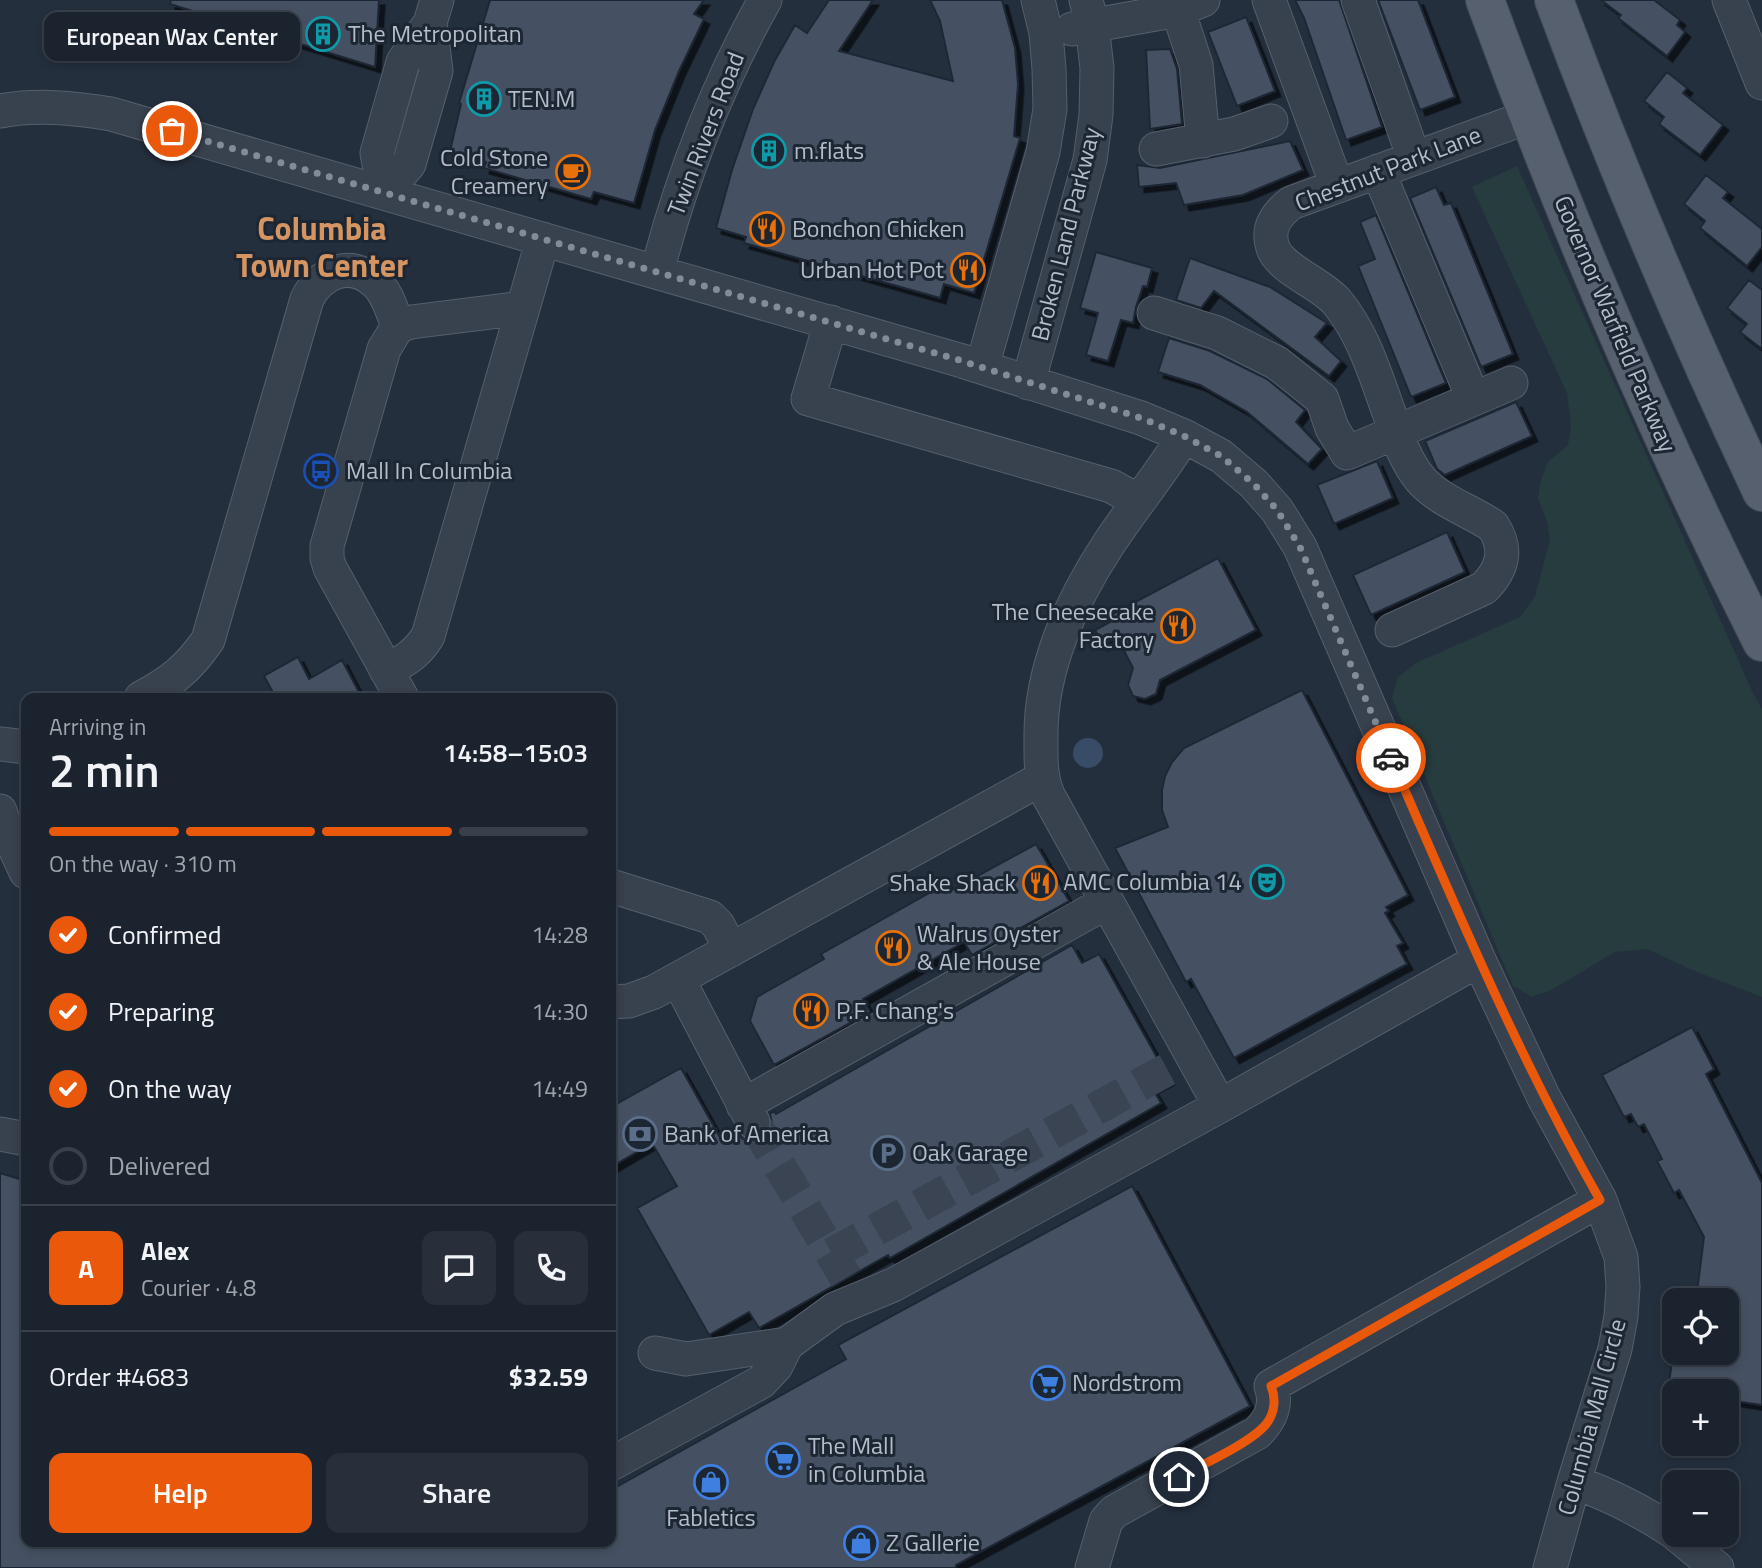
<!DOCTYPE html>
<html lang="en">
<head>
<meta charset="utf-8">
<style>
  :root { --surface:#1b232e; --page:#282f3a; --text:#f1f3f6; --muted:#a0a4aa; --line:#39404a; --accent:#ea580c }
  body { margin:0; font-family:"Titillium Web",sans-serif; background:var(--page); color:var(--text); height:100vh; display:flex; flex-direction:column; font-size:26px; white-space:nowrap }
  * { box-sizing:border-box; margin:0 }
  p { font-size:23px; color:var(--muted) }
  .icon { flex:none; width:38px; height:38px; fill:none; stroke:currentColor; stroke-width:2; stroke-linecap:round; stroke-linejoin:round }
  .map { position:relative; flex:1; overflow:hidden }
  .side { position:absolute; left:21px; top:693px; width:595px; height:854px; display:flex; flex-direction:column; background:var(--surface); border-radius:14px; box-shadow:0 4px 10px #0003,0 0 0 2px var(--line) }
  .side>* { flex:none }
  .controls { position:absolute; left:1662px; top:1288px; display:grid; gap:14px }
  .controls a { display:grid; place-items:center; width:77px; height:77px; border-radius:14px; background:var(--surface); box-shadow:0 4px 10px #0003,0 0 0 2px var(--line); font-size:35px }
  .pin { position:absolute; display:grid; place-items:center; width:60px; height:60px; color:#fff; margin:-30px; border:4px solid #fff; border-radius:50%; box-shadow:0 2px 7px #0007 }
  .courier { position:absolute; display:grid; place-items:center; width:70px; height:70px; margin:-35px; border:5px solid #ea580c; border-radius:50%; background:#fff; color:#222; box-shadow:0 2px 9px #0007 }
  .bubble { position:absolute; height:49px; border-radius:14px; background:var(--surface); box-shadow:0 4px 10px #0003,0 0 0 2px var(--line); font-size:23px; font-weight:600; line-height:49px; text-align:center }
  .summary em { font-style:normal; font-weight:600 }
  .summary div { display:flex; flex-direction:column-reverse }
  .summary { display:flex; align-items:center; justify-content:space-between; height:119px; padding:0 28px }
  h1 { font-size:46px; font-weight:600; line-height:52px }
  .bar { display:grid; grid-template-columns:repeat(4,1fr); gap:10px 7px; align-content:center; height:84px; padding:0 28px }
  .bar i { height:9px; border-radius:5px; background:var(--line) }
  .bar .current { background:var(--accent) }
  .bar p { grid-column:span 4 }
  .line { display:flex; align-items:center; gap:18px; padding:0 28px; border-top:2px solid var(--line) }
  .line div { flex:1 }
  .round { display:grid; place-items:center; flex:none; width:74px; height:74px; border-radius:14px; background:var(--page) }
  ol { padding:0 28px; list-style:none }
  li { display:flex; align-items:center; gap:21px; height:77px }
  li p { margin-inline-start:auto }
  li .icon { padding:7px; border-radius:50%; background:var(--accent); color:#fff; stroke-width:4 }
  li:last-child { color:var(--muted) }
  li i { width:38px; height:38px; border:4px solid var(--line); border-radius:50% }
  .action { display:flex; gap:14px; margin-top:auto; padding:14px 28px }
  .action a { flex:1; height:80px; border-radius:14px; background:var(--accent); color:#fff; font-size:28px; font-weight:600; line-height:80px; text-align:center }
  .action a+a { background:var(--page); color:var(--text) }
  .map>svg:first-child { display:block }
  .green { fill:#263c3f }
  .water { fill:#394c67 }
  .building { fill:#455162; stroke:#1f2835; stroke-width:2; filter:url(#shadow) }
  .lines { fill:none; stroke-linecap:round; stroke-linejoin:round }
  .minor-tunnel { stroke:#3a4453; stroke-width:33; stroke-dasharray:33 17; stroke-linecap:butt }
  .minor-casing { stroke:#565f6c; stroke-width:35 }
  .major-casing { stroke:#414a57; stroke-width:40 }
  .minor { stroke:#38414e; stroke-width:33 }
  .major { stroke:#56606e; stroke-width:38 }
  .done { stroke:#828b98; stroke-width:7; stroke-dasharray:0 12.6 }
  .route { stroke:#ea580c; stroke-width:9 }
  .labels { text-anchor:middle; stroke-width:6; stroke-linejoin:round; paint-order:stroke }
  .poi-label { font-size:24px; fill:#b4bcc9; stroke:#1d2633; text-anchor:start }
  .street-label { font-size:24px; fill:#b4bcc9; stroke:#1d2633 }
  .district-label { font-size:32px; font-weight:bold; fill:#d59563; stroke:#1d2633 }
</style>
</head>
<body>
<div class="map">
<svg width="1762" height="1568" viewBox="0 0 1762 1568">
  <defs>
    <filter id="shadow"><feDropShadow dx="5.5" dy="5.5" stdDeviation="0" flood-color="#0009"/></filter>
  </defs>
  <rect width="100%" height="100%" fill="#242f3e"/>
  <!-- green -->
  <path class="green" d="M1517,166L1753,693L1762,709V997L1692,970L1648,949L1615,952L1553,989L1532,997L1513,986L1392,698L1398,677L1416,663L1520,617L1535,596L1550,540L1547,521L1538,498L1541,480L1548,462L1568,445L1571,426L1567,393L1472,187Z"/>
  <!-- water -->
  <path class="water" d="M1073 753a15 15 0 1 1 30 0a15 15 0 1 1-30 0Z"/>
  <!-- building -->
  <path class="building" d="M171,0H379L375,67L170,4Z
    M490,0H704L694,14L704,19L679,71L655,130L634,203L594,192L591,199L484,168L486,162L450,151L461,104L459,103Z
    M829,0H873L839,51L953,81L940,21L930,0H1002L1015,48L1018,84L1014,136L1020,138L974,293L944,284L940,298L744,243L746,237L716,228L732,170L753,109L774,62L795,25L807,33Z
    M1295,0H1339L1382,127L1346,140L1304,18Z
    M1378,0H1418L1455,97L1420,110Z
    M1601,0H1654L1680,20L1677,25L1685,32L1667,56L1618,18L1621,15Z
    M1246,17L1275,91L1237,106L1208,32Z
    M1170,49L1177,69L1182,124L1150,129L1146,50Z
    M1667,72L1687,88L1683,93L1723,125L1700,155L1659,124L1664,117L1644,101Z
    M1290,141L1303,170L1243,195L1184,205L1176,183L1139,187L1137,165L1160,168Z
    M1706,175L1728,192L1723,198L1762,229V247L1747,266L1700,228L1705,221L1684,204Z
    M1436,187L1444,205L1451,203L1513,354L1481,367L1410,198Z
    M1376,215L1446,383L1411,397L1358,266L1375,259L1360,222Z
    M1096,252L1152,268L1147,287L1143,286L1136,307L1133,323L1121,320L1108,361L1086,355L1098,313L1080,308Z
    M1190,258L1270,287L1327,323L1315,337L1341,361L1329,376L1214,291L1201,308L1176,300Z
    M1749,280L1762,290V349L1740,332L1747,324L1727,308Z
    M1169,338L1210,351L1267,379L1305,410L1296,422L1322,449L1308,464L1247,412L1200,385L1158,372Z
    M1516,402L1532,436L1445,475L1437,469L1425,441Z
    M1377,461L1393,498L1334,524L1317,485Z
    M1447,532L1465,572L1371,615L1353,575Z
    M1218,558L1256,630L1160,680L1156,694L1145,699L1133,696L1128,685L1133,668L1117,637L1103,645L1095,630L1110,622L1107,617Z
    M298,657L309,679L342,660L362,698H276L264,676Z
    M1302,690L1408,895L1386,907L1389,911L1385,913L1403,943L1397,946L1407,964L1234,1058L1191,979L1186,982L1115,848L1168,827L1162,810V790L1165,776L1172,762L1184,748Z
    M1036,844L1069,901L972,955L964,942L863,999L870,1012L774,1065L750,1021L757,997L824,959L821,954L947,883L950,891Z
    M1072,945L1082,963L1099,954L1169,1079L1152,1088L1161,1103L890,1258L888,1255L759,1328L749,1312L709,1335L637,1208L677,1186L652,1143L611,1167V1107L681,1068L722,1141L737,1133L743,1139L752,1141L761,1139L770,1132L772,1123L770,1114L774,1111L776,1114Z
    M1692,1027L1714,1069L1706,1074L1762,1183V1405L1727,1400V1391H1668L1673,1353H1727V1300H1696L1704,1237L1679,1190L1674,1193L1657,1161L1662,1159L1644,1124L1638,1127L1631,1114L1624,1117L1602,1075Z
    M0,1173L26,1181V1542H611V1490L846,1359L838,1345L1132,1186L1250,1406L956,1565V1568H0Z"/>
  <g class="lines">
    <!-- minor-tunnel -->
    <path class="minor-tunnel" d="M754,1123L846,1278
      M832,1254L1192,1056"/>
    <!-- minor casing -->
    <g class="minor-casing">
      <path id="minor" d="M1269,0L1337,186
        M1358,0L1414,158
        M1729,0L1762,83
        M1178,10L1196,65L1203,141
        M1072,29L1178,10L1203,0
        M0,111C37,104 74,108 111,114L959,360L1141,418L1184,436L1221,456L1254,484L1277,510L1300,547L1479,960L1544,1098L1600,1200L1621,1257L1623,1287L1621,1316L1615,1349L1574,1482L1550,1568
        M1156,149L1234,134L1271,121
        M1378,171L1473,398
        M384,193L377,153L403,62L430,23L437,0
        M384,193L409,164L436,71L430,23
        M657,272C682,176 716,87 765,0
        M1154,313L1217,333L1277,363L1322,399L1332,428L1347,453L1511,383
        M831,322L808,399L1111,486L1139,501
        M982,367L1043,152L1050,109L1049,69L1046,33L1038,0
        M1028,383L1090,160L1096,115L1097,68L1092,25L1086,0
        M1184,436C1161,474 1132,508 1108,545C1071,601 1040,670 1041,738C1041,759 1040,776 1048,795L1220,1106
        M1392,630L1484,588C1503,569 1508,549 1493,526C1469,510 1440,501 1421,480C1406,462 1398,439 1391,418C1376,378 1365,336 1337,302C1321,283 1281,270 1273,248C1266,228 1277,214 1291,203L1528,117
        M386,670C405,661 417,654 428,636L543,239
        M141,698C171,682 188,669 208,640L307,299C320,273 350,259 375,282C388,293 392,312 398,326
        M402,698L330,568L327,558V546L384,349L398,326L411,322L523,308
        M0,744L26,747
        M0,811L6,829L26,872
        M611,886L710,917L718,925L731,950
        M678,979L753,1122
        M611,1002L629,1001L654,992L1041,779
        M743,1105L1107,902
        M0,1134L26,1139
        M655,1353L686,1359L787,1344L835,1309L893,1285L1220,1106L1479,960
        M611,1464L761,1382L776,1366L787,1344
        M1574,1482C1611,1495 1642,1511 1675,1533
        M1677,1535L1717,1568
        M1092,1568L1106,1521L1114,1512L1257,1433C1270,1420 1278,1406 1271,1386L1600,1200"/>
    </g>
    <!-- major casing -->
    <g class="major-casing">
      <path id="major" d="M1485,0C1565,219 1657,434 1762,642
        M1554,0C1616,167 1686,331 1762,492"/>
    </g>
    <!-- minor -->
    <use href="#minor" class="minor"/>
    <!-- major -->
    <use href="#major" class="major"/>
  </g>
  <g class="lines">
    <!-- done -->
    <path class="done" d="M172,131L959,360L1141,418L1184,436L1221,456L1254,484L1277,510L1300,547L1391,758"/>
    <!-- route -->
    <path class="route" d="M1179,1477C1201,1465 1253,1442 1267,1423C1275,1412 1276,1398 1271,1386L1600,1200C1519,1058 1456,908 1391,758"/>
  </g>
  <!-- icons -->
  <defs>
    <g id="building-ring" transform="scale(1.75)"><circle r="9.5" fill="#1d2633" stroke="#0f9aa8" stroke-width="1.5"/><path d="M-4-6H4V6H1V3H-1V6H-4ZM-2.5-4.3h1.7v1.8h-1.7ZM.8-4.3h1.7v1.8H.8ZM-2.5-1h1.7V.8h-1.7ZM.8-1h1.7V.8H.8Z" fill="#0f9aa8"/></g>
    <g id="cafe-ring" transform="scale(1.75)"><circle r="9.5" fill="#1d2633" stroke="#e8710a" stroke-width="1.5"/><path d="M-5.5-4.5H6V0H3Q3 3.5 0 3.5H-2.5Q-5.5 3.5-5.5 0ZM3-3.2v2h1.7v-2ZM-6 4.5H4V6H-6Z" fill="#e8710a"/></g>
    <g id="restaurant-ring" transform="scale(1.75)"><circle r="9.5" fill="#1d2633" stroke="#e8710a" stroke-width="1.5"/><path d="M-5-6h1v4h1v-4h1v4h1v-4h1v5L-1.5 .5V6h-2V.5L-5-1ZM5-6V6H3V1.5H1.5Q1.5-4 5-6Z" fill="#e8710a"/></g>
    <g id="bus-ring" transform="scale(1.75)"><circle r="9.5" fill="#1d2633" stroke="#1a4fb4" stroke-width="1.5"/><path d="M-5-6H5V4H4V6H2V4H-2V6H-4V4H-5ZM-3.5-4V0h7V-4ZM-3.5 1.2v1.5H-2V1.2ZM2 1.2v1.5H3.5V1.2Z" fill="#1a4fb4"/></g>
    <g id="theatre-ring" transform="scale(1.75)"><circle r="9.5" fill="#1d2633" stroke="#0f9aa8" stroke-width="1.5"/><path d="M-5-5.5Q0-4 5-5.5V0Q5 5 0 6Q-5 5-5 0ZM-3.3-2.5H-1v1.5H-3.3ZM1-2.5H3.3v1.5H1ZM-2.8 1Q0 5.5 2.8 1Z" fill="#0f9aa8"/></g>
    <g id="bank-ring" transform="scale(1.75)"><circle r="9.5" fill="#1d2633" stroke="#5c6f8a" stroke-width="1.5"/><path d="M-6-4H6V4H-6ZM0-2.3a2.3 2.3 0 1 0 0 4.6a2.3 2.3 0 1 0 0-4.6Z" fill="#5c6f8a"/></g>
    <g id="parking-ring" transform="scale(1.75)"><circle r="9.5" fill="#1d2633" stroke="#5c6f8a" stroke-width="1.5"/><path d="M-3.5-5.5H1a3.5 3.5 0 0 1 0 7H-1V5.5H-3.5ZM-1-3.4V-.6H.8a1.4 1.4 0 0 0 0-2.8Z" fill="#5c6f8a"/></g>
    <g id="supermarket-ring" transform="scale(1.75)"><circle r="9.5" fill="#1d2633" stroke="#3f7fe0" stroke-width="1.5"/><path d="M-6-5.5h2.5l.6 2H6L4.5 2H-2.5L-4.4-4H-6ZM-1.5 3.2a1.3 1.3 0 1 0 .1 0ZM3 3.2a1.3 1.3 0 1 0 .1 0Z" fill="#3f7fe0"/></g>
    <g id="shop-ring" transform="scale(1.75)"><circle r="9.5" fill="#1d2633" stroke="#3f7fe0" stroke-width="1.5"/><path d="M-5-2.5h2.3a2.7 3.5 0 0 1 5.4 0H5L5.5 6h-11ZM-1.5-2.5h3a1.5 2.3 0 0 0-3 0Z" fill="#3f7fe0"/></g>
  </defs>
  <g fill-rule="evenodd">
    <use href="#building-ring" x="323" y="34"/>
    <use href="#building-ring" x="484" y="99"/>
    <use href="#building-ring" x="769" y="151"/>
    <use href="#cafe-ring" x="573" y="172"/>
    <use href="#restaurant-ring" x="767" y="229"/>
    <use href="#restaurant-ring" x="968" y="270"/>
    <use href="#bus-ring" x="321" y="471"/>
    <use href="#restaurant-ring" x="1178" y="626"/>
    <use href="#theatre-ring" x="1267" y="882"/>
    <use href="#restaurant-ring" x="1040" y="883"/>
    <use href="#restaurant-ring" x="893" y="948"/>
    <use href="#restaurant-ring" x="811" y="1011"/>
    <use href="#bank-ring" x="640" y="1134"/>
    <use href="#parking-ring" x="888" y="1153"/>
    <use href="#supermarket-ring" x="1048" y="1383"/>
    <use href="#supermarket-ring" x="783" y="1460"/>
    <use href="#shop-ring" x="711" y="1482"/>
    <use href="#shop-ring" x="861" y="1543"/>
  </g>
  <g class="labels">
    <!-- poi labels -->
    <g class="poi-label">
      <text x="348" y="42">The Metropolitan</text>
      <text x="508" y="107">TEN.M</text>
      <text x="794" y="159">m.flats</text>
      <text x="548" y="166" text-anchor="end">Cold Stone<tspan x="548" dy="28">Creamery</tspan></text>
      <text x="792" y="237">Bonchon Chicken</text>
      <text x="944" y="278" text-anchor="end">Urban Hot Pot</text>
      <text x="346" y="479">Mall In Columbia</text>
      <text x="1154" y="620" text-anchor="end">The Cheesecake<tspan x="1154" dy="28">Factory</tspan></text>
      <text x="1242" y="890" text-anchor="end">AMC Columbia 14</text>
      <text x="1016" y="891" text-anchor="end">Shake Shack</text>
      <text x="917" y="942">Walrus Oyster<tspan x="917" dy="28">&amp; Ale House</tspan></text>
      <text x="836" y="1019">P.F. Chang's</text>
      <text x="664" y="1142">Bank of America</text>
      <text x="912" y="1161">Oak Garage</text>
      <text x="1072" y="1391">Nordstrom</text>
      <text x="808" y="1454">The Mall<tspan x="808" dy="28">in Columbia</tspan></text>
      <text x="711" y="1526" text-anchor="middle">Fabletics</text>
      <text x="886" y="1551">Z Gallerie</text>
    </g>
    <!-- street labels -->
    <g class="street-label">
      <text transform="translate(706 134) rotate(-69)" y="8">Twin Rivers Road</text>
      <text transform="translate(1388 169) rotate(-21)" y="8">Chestnut Park Lane</text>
      <text transform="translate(1066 234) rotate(-76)" y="8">Broken Land Parkway</text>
      <text transform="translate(1615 324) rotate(67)" y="8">Governor Warfield Parkway</text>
      <text transform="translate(1592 1417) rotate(-75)" y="8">Columbia Mall Circle</text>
    </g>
    <!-- district labels -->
    <g class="district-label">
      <text x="322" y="240">Columbia<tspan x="322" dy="37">Town Center</tspan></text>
    </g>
  </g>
</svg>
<div class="controls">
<a><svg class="icon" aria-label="locate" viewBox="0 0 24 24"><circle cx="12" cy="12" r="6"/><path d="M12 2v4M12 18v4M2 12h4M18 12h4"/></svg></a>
<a>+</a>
<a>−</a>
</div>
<div class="pin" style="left:172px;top:131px;background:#ea580c"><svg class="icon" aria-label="bag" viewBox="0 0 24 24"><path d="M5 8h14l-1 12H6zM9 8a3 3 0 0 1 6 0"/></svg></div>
<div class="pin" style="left:1179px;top:1477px;background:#1f2937"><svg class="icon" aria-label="home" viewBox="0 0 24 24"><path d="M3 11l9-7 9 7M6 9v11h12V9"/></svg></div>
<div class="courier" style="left:1391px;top:758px"><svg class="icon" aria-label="car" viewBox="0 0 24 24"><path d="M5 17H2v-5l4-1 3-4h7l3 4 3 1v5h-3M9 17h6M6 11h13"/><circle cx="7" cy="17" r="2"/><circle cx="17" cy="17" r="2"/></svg></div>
<div class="bubble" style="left:44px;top:12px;width:256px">European Wax Center</div>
<section class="side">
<div class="summary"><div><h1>2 min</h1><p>Arriving in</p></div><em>14:58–15:03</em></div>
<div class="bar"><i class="current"></i><i class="current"></i><i class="current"></i><i></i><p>On the way · 310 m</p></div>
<ol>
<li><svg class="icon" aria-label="check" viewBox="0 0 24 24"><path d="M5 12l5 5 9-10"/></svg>Confirmed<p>14:28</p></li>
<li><svg class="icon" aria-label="check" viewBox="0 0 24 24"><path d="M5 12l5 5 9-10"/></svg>Preparing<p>14:30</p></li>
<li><svg class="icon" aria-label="check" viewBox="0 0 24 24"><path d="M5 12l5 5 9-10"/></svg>On the way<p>14:49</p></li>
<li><i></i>Delivered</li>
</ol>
<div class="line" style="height:126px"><b class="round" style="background:var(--accent);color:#fff">A</b><div><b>Alex</b><p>Courier · 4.8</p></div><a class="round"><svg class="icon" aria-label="chat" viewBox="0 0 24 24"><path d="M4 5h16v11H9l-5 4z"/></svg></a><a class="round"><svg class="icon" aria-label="phone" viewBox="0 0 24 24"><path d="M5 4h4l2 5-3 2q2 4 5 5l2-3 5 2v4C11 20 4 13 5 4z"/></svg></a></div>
<div class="line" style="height:91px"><div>Order #4683</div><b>$32.59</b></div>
<div class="action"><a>Help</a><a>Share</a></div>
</section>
</div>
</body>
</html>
